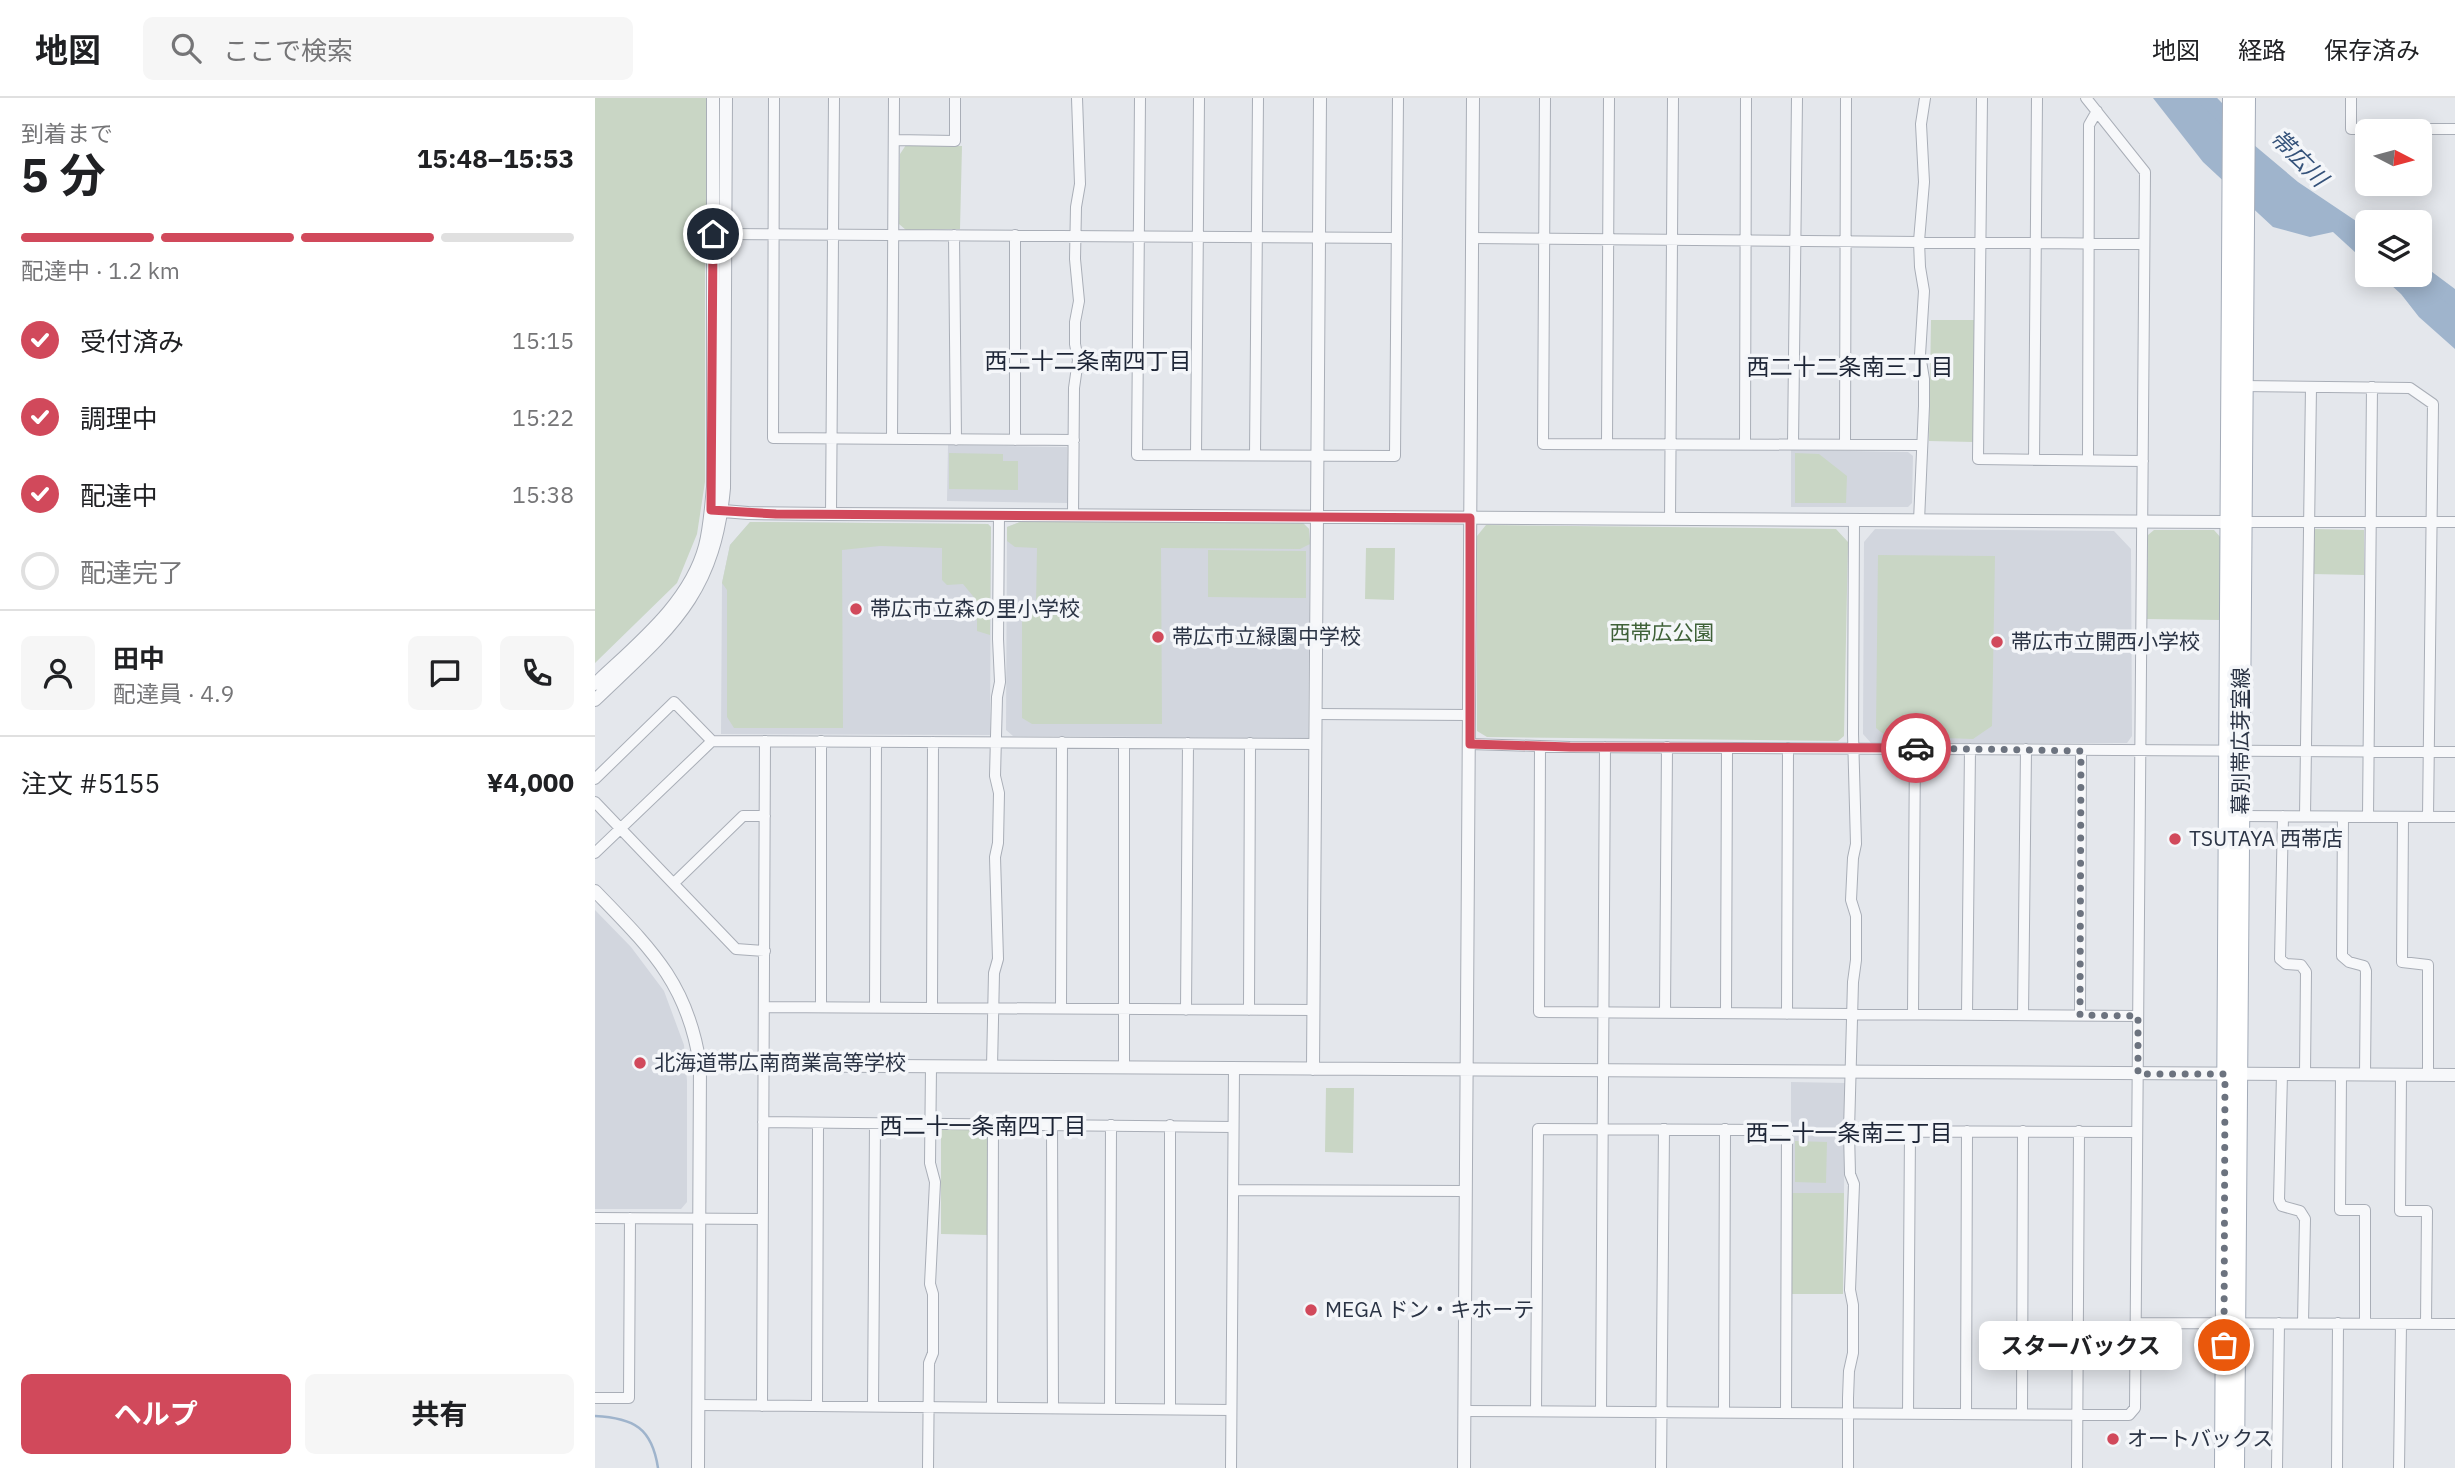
<!DOCTYPE html>
<html lang="ja">
<head>
<meta charset="utf-8">
<style>
  :root { --surface:#fff; --page:#f6f6f6; --text:#202124; --muted:#757577; --line:#e0e0e0; --accent:#d1495b }
  body { margin:0; font-family:"IBM Plex Sans","Noto Sans JP",sans-serif; background:var(--page); color:var(--text); height:100vh; display:flex; flex-direction:column; font-size:26px; white-space:nowrap }
  * { box-sizing:border-box; margin:0 }
  p { font-size:23px; color:var(--muted) }
  .icon { flex:none; width:38px; height:38px; fill:none; stroke:currentColor; stroke-width:2; stroke-linecap:round; stroke-linejoin:round }
  .map { position:relative; flex:1; overflow:hidden }
  .details { display:flex; flex-direction:column; background:var(--surface); width:595px }
  .details>* { flex:none }
  .needle { width:46px; rotate:96deg }
  .tools { position:absolute; left:1760px; top:21px; display:grid; gap:14px }
  .tools a { display:grid; place-items:center; width:77px; height:77px; border-radius:10px; background:var(--surface); box-shadow:0 4px 18px #0003; font-size:35px }
  .pin { position:absolute; display:grid; place-items:center; width:60px; height:60px; color:#fff; margin:-30px; border:4px solid #fff; border-radius:50%; box-shadow:0 2px 7px #0007 }
  .courier { position:absolute; display:grid; place-items:center; width:70px; height:70px; margin:-35px; border:5px solid #d1495b; border-radius:50%; background:#fff; color:#222; box-shadow:0 2px 9px #0007 }
  .bubble { position:absolute; height:49px; border-radius:10px; background:var(--surface); box-shadow:0 4px 18px #0003; font-size:23px; font-weight:700; line-height:49px; text-align:center }
  .overview em { font-style:normal; font-weight:700 }
  .overview div { display:flex; flex-direction:column-reverse }
  .overview { display:flex; align-items:center; justify-content:space-between; height:119px; padding:0 21px }
  h1 { font-size:46px; font-weight:700; line-height:52px }
  .bar { display:grid; grid-template-columns:repeat(4,1fr); gap:10px 7px; align-content:center; height:84px; padding:0 21px }
  .bar i { height:9px; border-radius:5px; background:var(--line) }
  .bar .selected { background:var(--accent) }
  .bar p { grid-column:span 4 }
  .line { display:flex; align-items:center; gap:18px; padding:0 21px; border-top:2px solid var(--line) }
  .line div { flex:1 }
  .round { display:grid; place-items:center; flex:none; width:74px; height:74px; border-radius:10px; background:var(--page) }
  ol { padding:0 21px; list-style:none }
  li { display:flex; align-items:center; gap:21px; height:77px }
  li p { margin-inline-start:auto }
  li .icon { padding:7px; border-radius:50%; background:var(--accent); color:#fff; stroke-width:4 }
  li:last-child { color:var(--muted) }
  li i { width:38px; height:38px; border:4px solid var(--line); border-radius:50% }
  .action { display:flex; gap:14px; margin-top:auto; padding:14px 21px }
  .action a { flex:1; height:80px; border-radius:10px; background:var(--accent); color:#fff; font-size:28px; font-weight:700; line-height:80px; text-align:center }
  .action a+a { background:var(--page); color:var(--text) }
  header { display:flex; align-items:center; gap:42px; box-sizing:border-box; height:98px; padding:0 35px; background:var(--surface); border-bottom:2px solid var(--line) }
  header strong { font-size:33px }
  nav { display:flex; gap:38px; margin-inline-start:auto; font-size:24px }
  .search { width:490px; height:63px; background:var(--page); display:flex; align-items:center; gap:18px; box-sizing:border-box; padding:0 24px; border-radius:10px; color:var(--muted); font-size:26px }
  main { display:flex; flex:1; min-height:0 }
  .map>svg:first-child { display:block }
  .built { fill:#d2d6de }
  .green { fill:#c9d6c5 }
  .water { fill:#9fb4cc }
  .lines { fill:none; stroke-linecap:round; stroke-linejoin:round }
  .stream { stroke:#9fb4cc; stroke-width:2.5 }
  .river { stroke:#9fb4cc; stroke-width:16 }
  .minor-casing { stroke:#a9aeb7; stroke-width:12 }
  .tertiary-casing { stroke:#a9aeb7; stroke-width:14 }
  .primary-casing { stroke:#a3abb8; stroke-width:18 }
  .minor { stroke:#f7f8fa; stroke-width:10 }
  .tertiary { stroke:#f7f8fa; stroke-width:12 }
  .primary { stroke:#fff; stroke-width:16 }
  .done { stroke:#6c737f; stroke-width:7; stroke-dasharray:0 12.6 }
  .route { stroke:#d1495b; stroke-width:9 }
  .poi-dot { fill:#d1495b; stroke:#f4f6f9; stroke-width:2.5 }
  .labels { text-anchor:middle; stroke-width:7; stroke-linejoin:round; paint-order:stroke }
  .poi-label { font-size:21px; fill:#2b3445; stroke:#f4f6f9; text-anchor:start }
  .park-label { font-size:21px; fill:#3f6138; stroke:#f4f6f9 }
  .street-label { font-size:21px; fill:#2b3445; stroke:#f4f6f9 }
  .water-label { font-size:23px; font-style:italic; fill:#34527a; stroke:#f4f6f9 }
  .neighbourhood-label { font-size:23px; fill:#1d2536; stroke:#f4f6f9 }
</style>
</head>
<body>
<header>
<strong>地図</strong>
<div class="search"><svg class="icon" aria-label="search" viewBox="0 0 24 24"><circle cx="10" cy="10" r="6"/><path d="M15 15l6 6"/></svg>ここで検索</div>
<nav><a>地図</a><a>経路</a><a>保存済み</a></nav>
</header>
<main>
<section class="details">
<div class="overview"><div><h1>5 分</h1><p>到着まで</p></div><em>15:48–15:53</em></div>
<div class="bar"><i class="selected"></i><i class="selected"></i><i class="selected"></i><i></i><p>配達中 · 1.2 km</p></div>
<ol>
<li><svg class="icon" aria-label="check" viewBox="0 0 24 24"><path d="M5 12l5 5 9-10"/></svg>受付済み<p>15:15</p></li>
<li><svg class="icon" aria-label="check" viewBox="0 0 24 24"><path d="M5 12l5 5 9-10"/></svg>調理中<p>15:22</p></li>
<li><svg class="icon" aria-label="check" viewBox="0 0 24 24"><path d="M5 12l5 5 9-10"/></svg>配達中<p>15:38</p></li>
<li><i></i>配達完了</li>
</ol>
<div class="line" style="height:126px"><a class="round"><svg class="icon" aria-label="person" viewBox="0 0 24 24"><circle cx="12" cy="8" r="4"/><path d="M4 21q1-7 8-7t8 7"/></svg></a><div><b>田中</b><p>配達員 · 4.9</p></div><a class="round"><svg class="icon" aria-label="chat" viewBox="0 0 24 24"><path d="M4 5h16v11H9l-5 4z"/></svg></a><a class="round"><svg class="icon" aria-label="phone" viewBox="0 0 24 24"><path d="M5 4h4l2 5-3 2q2 4 5 5l2-3 5 2v4C11 20 4 13 5 4z"/></svg></a></div>
<div class="line" style="height:91px"><div>注文 #5155</div><b>¥4,000</b></div>
<div class="action"><a>ヘルプ</a><a>共有</a></div>
</section>
<div class="map">
<svg width="1860" height="1370" viewBox="0 0 1860 1370">
  <rect width="100%" height="100%" fill="#e4e7ec"/>
  <!-- built -->
  <path class="built" d="M353,347L472,349V405L352,403Z
    M1196,352L1313,354L1318,358L1317,405L1313,409H1196Z
    M706,423L714,431L715,446L713,640L418,638L411,632L412,429L425,424Z
    M155,424L393,426L396,429L395,637L126,636L127,485L135,447Z
    M1280,431L1519,433L1536,451L1537,638L1532,645H1276L1268,636L1269,444Z
    M0,812L36,849L69,893L89,947L92,983V1104L86,1111H0Z
    M1196,984L1250,985L1249,1095H1196Z"/>
  <!-- green -->
  <path class="green" d="M0,0H111L112,126L110,127V384L102,436L82,485L0,565Z
    M311,47L367,48L365,131L311,132L304,126L305,56Z
    M1336,222H1379L1378,344L1334,343Z
    M354,355L408,356V363H423V392L354,391Z
    M1200,355L1224,356L1252,378L1251,405H1200Z
    M706,423L714,431L715,446L705,451L566,450L567,626H437L427,620V505L441,506L442,450L420,449L412,443V429L425,424Z
    M155,424L393,426L396,429L395,537L382,533V503L368,486L352,487L347,482V450L285,448L247,452L248,630H139L132,619V492L127,485L135,447Z
    M891,427L1241,431L1253,444L1249,638L1243,643L892,639L882,633V438Z
    M1718,431L1769,432V477L1717,476Z
    M1559,432H1619L1627,441L1626,522L1552,521L1553,437Z
    M771,450H800L799,502L770,501Z
    M613,452L711,453V500L613,499Z
    M1283,457L1400,458L1397,628L1378,641L1291,638L1281,630Z
    M731,990H759L758,1055L730,1054Z
    M346,1032H394L393,1137L346,1136Z
    M1200,1043L1232,1044L1231,1085L1200,1084Z
    M1195,1095H1249L1248,1196H1195Z"/>
  <!-- water -->
  <path class="water" d="M1558,0H1603L1703,84L1773,131V166L1738,134L1715,139L1678,129L1608,64Z
    M1825,173L1860,208V251L1824,219L1806,196L1785,177H1825Z"/>
  <g class="lines">
    <!-- stream -->
    <path class="stream" d="M0,1318C39,1320 57,1330 63,1370"/>
    <!-- river -->
    <path class="river" d="M1611,0L1643,33
      M1825,175L1860,201"/>
    <!-- minor casing -->
    <g class="minor-casing">
      <path id="minor" d="M179,0L178,340L479,342
        M545,0L542,357L800,358L803,0
        M950,0L948,346L1326,347
        M1387,0L1383,361L1548,363
        M1756,0V31H1860
        M299,42L360,43V0
        M124,136L802,140
        M359,137L361,342
        M877,140L1548,146
        M1646,288L1815,290L1838,306L1833,719
        M297,341L299,0
        M420,342V137
        M1012,345L1014,0
        M1150,346L1151,0
        M1198,346L1202,0
        M1250,346L1251,0
        M601,357L604,0
        M660,357L663,0
        M1439,362L1442,0
        M1493,362L1494,27L1502,13
        M236,416L239,0
        M478,418L479,290L483,262L480,246V224L484,203L480,161L481,109L485,86L482,0
        M1075,421L1078,0
        M1324,423L1329,308V281L1325,257L1329,193L1325,169L1324,143L1329,84L1326,26L1330,0
        M1642,424H1860
        M721,616L874,617
        M875,646L975,649L1860,654
        M945,648L944,914L1543,918
        M0,681L79,604L117,643
        M0,704L141,851L170,853
        M1642,718L1860,719
        M1688,718L1685,861L1691,866L1706,867L1711,874L1710,976
        M1710,718L1716,289
        M1748,719L1747,858L1754,864L1769,868L1771,873L1770,977
        M1773,719L1777,289
        M1808,719L1807,864L1833,867V977
        M0,755L117,643L720,646
        M79,785L148,718H170
        M169,909L719,912
        M226,909V643
        M280,909L281,644
        M337,909L338,644
        M466,910L467,644
        M591,912L593,645
        M654,912L655,645
        M1070,914L1072,649
        M1131,914L1132,650
        M1192,916L1193,650
        M1318,916L1320,650
        M1372,916L1375,651
        M1428,917L1431,651
        M1485,917L1486,653
        M397,969L399,875L403,861L400,759L403,745L404,695L400,678L402,599L405,584L403,541L404,417
        M529,970V645
        M1687,976L1684,1102L1687,1108L1705,1113L1710,1121L1708,1225
        M1746,977L1745,1112H1770V1225
        M1806,977L1805,1113H1832L1831,1226
        M168,1024L638,1029
        M457,1027L458,1310
        M1254,1033L1542,1034
        M638,1092L870,1093
        M0,1120L167,1121
        M1541,1225L1860,1226
        M0,1300H34L35,1120
        M103,1307L636,1312
        M167,1308L170,643
        M222,1308L223,1025
        M278,1308L280,1026
        M397,1310L398,1026
        M515,1311L516,1027
        M575,1311V1027
        M869,1313L1534,1317L1540,1310L1550,74L1491,0
        M941,1313L943,1031L1192,1032L1191,1314
        M1006,1314L1010,649
        M1129,1314L1130,1031
        M1313,1316L1315,1033
        M1371,1316L1372,1033
        M1427,1316L1428,1033
        M333,1370L334,1265L338,1255V1196L335,1186L340,1084L335,1065L336,968
        M636,1370L639,971
        M1066,1370L1069,1031
        M1253,1370V1300L1254,1273L1258,1255V1207L1255,1192L1259,1086L1255,1076L1254,1033L1258,884L1261,862V818L1256,802L1258,760L1261,746L1258,636L1259,422
        M1482,1370L1484,1033
        M1682,1370L1684,1225
        M1742,1370L1743,1225
        M1804,1370L1806,1226"/>
    </g>
    <!-- tertiary casing -->
    <g class="tertiary-casing">
      <path id="tertiary" d="M116,412L153,415L236,416L1633,424
        M0,586C41,547 95,505 110,448C115,429 116,408 118,389V0
        M0,602C74,531 119,499 129,390L131,0
        M0,793C55,850 93,885 105,967L103,1370
        M105,967L1860,977
        M718,971L725,0
        M869,1370L878,0"/>
    </g>
    <!-- primary casing -->
    <g class="primary-casing">
      <path id="primary" d="M1628,1370L1636,0
        M1641,1370L1652,0"/>
    </g>
    <!-- minor -->
    <use href="#minor" class="minor"/>
    <!-- tertiary -->
    <use href="#tertiary" class="tertiary"/>
    <!-- primary -->
    <use href="#primary" class="primary"/>
  </g>
  <g class="lines">
    <!-- done -->
    <path class="done" d="M1321,650L1486,653L1485,917L1543,918V976H1630L1629,1247"/>
    <!-- route -->
    <path class="route" d="M118,136L116,412L181,416L875,420V646L975,649L1321,650"/>
  </g>
  <!-- markers -->
  <g class="poi-dot">
    <circle cx="261" cy="511" r="7"/>
    <circle cx="563" cy="539" r="7"/>
    <circle cx="1402" cy="544" r="7"/>
    <circle cx="1580" cy="741" r="7"/>
    <circle cx="45" cy="965" r="7"/>
    <circle cx="716" cy="1212" r="7"/>
    <circle cx="1518" cy="1341" r="7"/>
  </g>
  <g class="labels">
    <!-- poi labels -->
    <g class="poi-label">
      <text x="275" y="518">帯広市立森の里小学校</text>
      <text x="577" y="546">帯広市立緑園中学校</text>
      <text x="1416" y="551">帯広市立開西小学校</text>
      <text x="1594" y="748">TSUTAYA 西帯店</text>
      <text x="59" y="972">北海道帯広南商業高等学校</text>
      <text x="730" y="1219">MEGA ドン・キホーテ</text>
      <text x="1532" y="1348">オートバックス</text>
    </g>
    <!-- park labels -->
    <g class="park-label">
      <text x="1067" y="542">西帯広公園</text>
    </g>
    <!-- street labels -->
    <g class="street-label">
      <text transform="translate(1646 643) rotate(-90)" y="7">幕別帯広芽室線</text>
    </g>
    <!-- water labels -->
    <g class="water-label">
      <text transform="translate(1704 60) rotate(45)" y="8">帯広川</text>
    </g>
    <!-- neighbourhood labels -->
    <g class="neighbourhood-label">
      <text x="493" y="271">西二十二条南四丁目</text>
      <text x="1255" y="277">西二十二条南三丁目</text>
      <text x="388" y="1036">西二十一条南四丁目</text>
      <text x="1254" y="1043">西二十一条南三丁目</text>
    </g>
  </g>
</svg>
<div class="tools">
<a><svg class="needle" viewBox="-14 -14 28 28"><path d="M0-13l5 13h-10z" fill="#e53935"/><path d="M0 13l5-13h-10z" fill="#757577"/></svg></a>
<a><svg class="icon" aria-label="layers" viewBox="0 0 24 24"><path d="M12 4l9 5-9 5-9-5zM3 14l9 5 9-5"/></svg></a>
</div>
<div class="pin" style="left:1629px;top:1247px;background:#ea580c"><svg class="icon" aria-label="bag" viewBox="0 0 24 24"><path d="M5 8h14l-1 12H6zM9 8a3 3 0 0 1 6 0"/></svg></div>
<div class="pin" style="left:118px;top:136px;background:#1f2937"><svg class="icon" aria-label="home" viewBox="0 0 24 24"><path d="M3 11l9-7 9 7M6 9v11h12V9"/></svg></div>
<div class="courier" style="left:1321px;top:650px"><svg class="icon" aria-label="car" viewBox="0 0 24 24"><path d="M5 17H2v-5l4-1 3-4h7l3 4 3 1v5h-3M9 17h6M6 11h13"/><circle cx="7" cy="17" r="2"/><circle cx="17" cy="17" r="2"/></svg></div>
<div class="bubble" style="left:1384px;top:1223px;width:203px">スターバックス</div>
</div>
</main>
</body>
</html>
